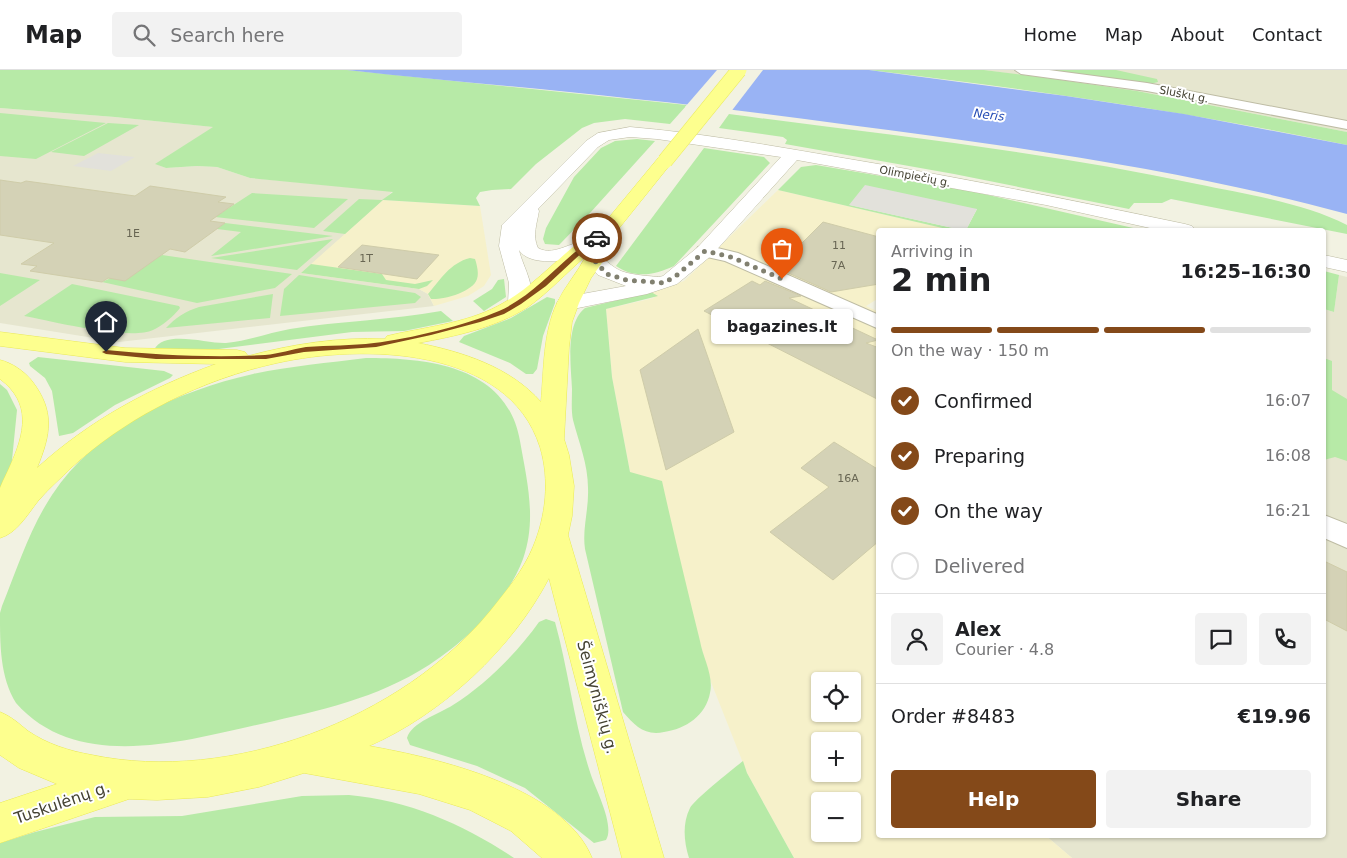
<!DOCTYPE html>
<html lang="en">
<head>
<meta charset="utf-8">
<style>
  :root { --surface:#fff; --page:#f2f2f2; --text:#202124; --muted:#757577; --line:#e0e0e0; --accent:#844919 }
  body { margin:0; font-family:"DejaVu Sans",sans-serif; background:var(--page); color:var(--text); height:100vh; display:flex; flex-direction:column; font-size:19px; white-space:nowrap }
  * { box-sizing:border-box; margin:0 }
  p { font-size:16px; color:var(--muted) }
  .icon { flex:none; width:28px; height:28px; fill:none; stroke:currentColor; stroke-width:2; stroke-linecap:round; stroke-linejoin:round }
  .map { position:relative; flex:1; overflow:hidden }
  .sheet { position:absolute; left:876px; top:158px; width:450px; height:610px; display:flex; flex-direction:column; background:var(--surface); border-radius:5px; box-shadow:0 1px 4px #0004 }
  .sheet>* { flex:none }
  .buttons { position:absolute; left:811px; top:602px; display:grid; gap:10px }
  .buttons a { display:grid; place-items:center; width:50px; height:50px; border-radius:5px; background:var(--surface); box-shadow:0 1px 4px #0004; font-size:25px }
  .pin { position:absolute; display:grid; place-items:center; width:42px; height:42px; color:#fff; margin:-51px -21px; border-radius:50% 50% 50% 0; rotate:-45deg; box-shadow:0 0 5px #0007 }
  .pin .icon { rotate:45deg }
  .courier { position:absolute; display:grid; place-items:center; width:50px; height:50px; margin:-25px; border:4px solid #844919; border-radius:50%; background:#fff; color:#222; box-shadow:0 1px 6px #0007 }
  .bubble { position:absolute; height:35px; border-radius:5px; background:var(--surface); box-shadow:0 1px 4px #0004; font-size:16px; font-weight:700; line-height:35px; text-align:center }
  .headline em { font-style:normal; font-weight:700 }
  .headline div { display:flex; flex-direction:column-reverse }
  .headline { display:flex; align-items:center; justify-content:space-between; height:85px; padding:0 15px }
  h1 { font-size:32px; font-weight:700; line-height:38px }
  .bar { display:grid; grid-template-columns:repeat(4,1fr); gap:8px 5px; align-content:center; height:60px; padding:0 15px }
  .bar i { height:6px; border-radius:4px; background:var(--line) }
  .bar .selected { background:var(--accent) }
  .bar p { grid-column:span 4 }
  .line { display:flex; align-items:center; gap:12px; padding:0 15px; border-top:1px solid var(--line) }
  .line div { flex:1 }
  .round { display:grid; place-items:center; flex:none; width:52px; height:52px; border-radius:5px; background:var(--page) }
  ol { padding:0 15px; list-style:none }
  li { display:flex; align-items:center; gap:15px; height:55px }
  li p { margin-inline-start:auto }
  li .icon { padding:5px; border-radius:50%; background:var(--accent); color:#fff; stroke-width:4 }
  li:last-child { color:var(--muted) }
  li i { width:28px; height:28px; border:2px solid var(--line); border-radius:50% }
  .button { display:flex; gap:10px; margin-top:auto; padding:10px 15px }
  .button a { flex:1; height:58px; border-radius:5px; background:var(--accent); color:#fff; font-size:20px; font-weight:700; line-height:58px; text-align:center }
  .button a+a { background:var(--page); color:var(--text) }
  header { display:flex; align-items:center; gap:30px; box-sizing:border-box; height:70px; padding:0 25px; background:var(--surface); border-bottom:1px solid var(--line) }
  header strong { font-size:24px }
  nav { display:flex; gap:28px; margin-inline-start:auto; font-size:18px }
  .search { width:350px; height:45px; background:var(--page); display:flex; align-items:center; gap:12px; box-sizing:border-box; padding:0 18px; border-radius:5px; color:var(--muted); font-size:19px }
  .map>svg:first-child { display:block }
  .residential { fill:#e6e6cf }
  .commercial { fill:#f6f1ca; fill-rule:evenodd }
  .green { fill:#b7eaa7 }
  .parking { fill:#e2e1db }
  .water { fill:#99b3f4 }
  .pier { fill:#f2f2e2 }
  .building { fill:#d4d2b6; stroke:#cfcca9 }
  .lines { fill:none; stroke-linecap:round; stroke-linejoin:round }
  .minor-casing { stroke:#bebca4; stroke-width:2 }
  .tertiary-casing { stroke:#bebca4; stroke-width:1 }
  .primary-casing { stroke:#eaea57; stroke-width:1 }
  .minor { fill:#fff; fill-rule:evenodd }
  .tertiary { fill:#fff; fill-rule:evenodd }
  .primary { fill:#fdff8e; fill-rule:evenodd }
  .primary-bridge-casing { stroke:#eaea57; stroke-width:16; stroke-linecap:butt }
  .primary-bridge { stroke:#fdff8e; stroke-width:15 }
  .route { fill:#844919 }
  .done { stroke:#818070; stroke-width:5; stroke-dasharray:0 9 }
  .labels { text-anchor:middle; stroke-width:4; stroke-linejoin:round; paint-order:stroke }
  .far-street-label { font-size:11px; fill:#444232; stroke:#fff }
  .number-label { font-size:11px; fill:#686653 }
  .far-water-label { font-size:12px; font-style:italic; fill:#264db5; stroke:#fff }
  .near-street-label { font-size:16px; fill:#444232; stroke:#fff }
</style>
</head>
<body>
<header>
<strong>Map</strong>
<div class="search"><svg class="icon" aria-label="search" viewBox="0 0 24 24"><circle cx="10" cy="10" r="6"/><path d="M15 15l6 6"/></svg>Search here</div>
<nav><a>Home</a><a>Map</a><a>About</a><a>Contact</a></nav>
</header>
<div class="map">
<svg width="1347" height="788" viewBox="0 0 1347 788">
  <rect width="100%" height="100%" fill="#f2f2e2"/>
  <!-- residential -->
  <path class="residential" d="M984,0H1347V62L1137,21Z
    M0,38L115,47L214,57L156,94L166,98L197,96L217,97L250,108L393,121L302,203L419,219L428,224L434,236L119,272L0,253Z
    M1339,205L1347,207V788H1072L1045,765H1324V239L1334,242Z"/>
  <!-- commercial -->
  <path class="commercial" d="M778,120L951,160H879V228L866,236L879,242V765H1045L1072,788H794L747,703L711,612L702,580L630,402L612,307L606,239L654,228L651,222L684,211ZM820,611H852V644H820ZM820,671H852V704H820ZM820,731H852V764H820Z
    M383,130L480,136L491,205L484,216L468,226L434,236L428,224L419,219L301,203Z"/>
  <!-- green -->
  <path class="green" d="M0,0H347L687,35L670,54L625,49L594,53L582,58L536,94L511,119L492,120L480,122L476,128L480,136L383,130L345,164L323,161L359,129L382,130L393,122L250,108L217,97L197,96L166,98L155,94L213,57L115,47L0,38Z
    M869,0H984L1054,9L1137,21L1347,62V75C1189,42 1029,19 869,0Z
    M1046,0H1116L1157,9L1158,12L1150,14Z
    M0,43L106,53L36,89L0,86Z
    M729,44C885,65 1043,81 1197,114C1245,124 1304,133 1347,155V164L1171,129L1162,133H1134L1129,139L954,104L785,74L787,70L783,67L719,58Z
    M108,53L139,55L84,86L51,82Z
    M637,69L655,71L590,143L559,175L545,174L543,169L546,158L574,107L601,78L615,71Z
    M704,78L764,87L770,93L674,196C655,205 635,209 616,196Z
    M816,95L975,122L1142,160H966L977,139L850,135L962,160H951L778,120L801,97Z
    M252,123L348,129L314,158L215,147Z
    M225,153L333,166L211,186L241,162L217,159Z
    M333,169L297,200L211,188Z
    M162,185L292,204L275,218L197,233L102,212Z
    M470,188L475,189C477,195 479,203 477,209C473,222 443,230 431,229L428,224C441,209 450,193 470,188Z
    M311,194L382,204L386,210L415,214L433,210L427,216L419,219L301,203Z
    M1324,201L1339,205L1334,242L1324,239Z
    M0,203L40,210L0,236Z
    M299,205L415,223L421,227L415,233L280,246L284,219Z
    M504,209L506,227L484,241L473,231L492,219L498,210Z
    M72,214L179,236L180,238C174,246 162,256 153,260C130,271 51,251 24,246Z
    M651,222L658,226L606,239L612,307L630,402L662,411C674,465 687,518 700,571C703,588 714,606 710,623C706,645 686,659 664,662C645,666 635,656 623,642L585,479C582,459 589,439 588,418C588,394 579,373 573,350C571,340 572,329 572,319C571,296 565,254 585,238Z
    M273,224L270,248L166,258C175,248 186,241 199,237Z
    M547,227L555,229V233L543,266L537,299L533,304H526L510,293L459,272L464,266L511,248Z
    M441,241L453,251L404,261L352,262L211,280H154C164,259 208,274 226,273C248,271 268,263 290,259C340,251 391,250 441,241Z
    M38,287L164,301L173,305L170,308L115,335L73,363L59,366L52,321L45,308L30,296L29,293Z
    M366,288C429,288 507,296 520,371C527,411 537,449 523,489C506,534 468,569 429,595C376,629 321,640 261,654C184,671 78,703 16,633C0,607 0,575 0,543L2,536C17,499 30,458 52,425C96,358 177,321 253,304C290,296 328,293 366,288Z
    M1324,288L1332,291V320L1347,329V391L1335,387L1324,390Z
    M0,314L7,320L17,340L11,400L0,424Z
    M546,549L555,552C569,602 574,655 591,705C596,720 615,756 606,770L594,773L525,718L477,696L410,675L407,668C412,652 439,644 453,635C485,615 517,583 539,552Z
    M743,691L747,703L794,788H689C684,772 682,754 690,738C694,730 733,699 743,691Z
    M349,725C408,730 465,755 514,788H0V773L35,762L95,747L182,746L302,726Z"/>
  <!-- parking -->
  <path class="parking" d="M98,83L135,87L111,101L73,96Z
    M865,115L977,139L966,160H962L849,135Z"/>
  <!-- water -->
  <path class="water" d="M347,0H869L1066,26L1184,44L1347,75V144C1211,107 1072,85 933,66C834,53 735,39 635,29C539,18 443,11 347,0Z"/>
  <!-- pier -->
  <path class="pier" d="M717,0H763L730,43L685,37Z"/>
  <!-- building -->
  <path class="building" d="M0,110L21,113L26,111L135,126L150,116L226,127L218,132L234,134L210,151L225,153L185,182L170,179L125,211L108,208L102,212L30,201L37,196L21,194L54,173L0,165Z
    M823,152L879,167V214L831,222L777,198Z
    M362,175L439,185L417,209L338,197Z
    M752,211L760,215L765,211L801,226L789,228L878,270L866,273L879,278V330L704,241Z
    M698,259L734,362L666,400L640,300Z
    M834,372L879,400V471L833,510L770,462L829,417L801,398Z
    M1324,491L1347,502V561L1324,549Z"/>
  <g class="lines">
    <!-- minor casing -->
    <g class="minor-casing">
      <path id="minor" d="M1015,0H1049L1147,13L1347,51V59L1147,21L1021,4Z
        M705,175L738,183L879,245V259L725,191L698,185L696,181L698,177Z
        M1324,445L1347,454V478L1324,468Z"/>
    </g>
    <!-- tertiary casing -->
    <g class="tertiary-casing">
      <path id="tertiary" d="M630,57C701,63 773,76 843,88C958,107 1071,130 1185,154L1192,156L1195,160H1159L1046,135L797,90L712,185L677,214L647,224L568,240L560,238L557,233L560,228L626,216L598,205L584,190L587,186C602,182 607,195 621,201C629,204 638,205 647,206C653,206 657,208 663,206L698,177L781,87L657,69L630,67L609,70L598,77L538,139L539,141C537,153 532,166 538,178C555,188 575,167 593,172L596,176C586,190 531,200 519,180C523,198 539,220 527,238L519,240L511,238L508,233L509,213L499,176L502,155L586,71L598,63Z
        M1324,185L1347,190V202L1324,197Z"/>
    </g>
    <!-- primary casing -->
    <g class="primary-casing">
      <path id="primary" d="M665,86L671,87L673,91L616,162L604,190L591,208L579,233L572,252L569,277L564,369L569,385L574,416L572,446L568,465L664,788H622L549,508C512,579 442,644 369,676C437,688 563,717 592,788H542L511,761L470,740L419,724L304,703L259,717L208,727L157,730L129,729L0,773V733L57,714L19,698L0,685V642C12,647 18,653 28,661C47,674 69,681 92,685C231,714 402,649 491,540C507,520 523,501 533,477C546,446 550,410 540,377C508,276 362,274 277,293C203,309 128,346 72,397C61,408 48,419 38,431C27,445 17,463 0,468C0,454 0,430 0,418C3,410 7,403 10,396C25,363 32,333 0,309V290C12,293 24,301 32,311C55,341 51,364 37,398C90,350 150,318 216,294L125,292L0,276V262L125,278L237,280L245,282L248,286C293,274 338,267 385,269L387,266C424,257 464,254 498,236C529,220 553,193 580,171L590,164L597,162L659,87ZM586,186C578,202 565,216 557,233C543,263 544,299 541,332C510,297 463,282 418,273C456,266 495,258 528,237C549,222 566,203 586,186Z"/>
    </g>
    <!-- minor -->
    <use href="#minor" class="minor"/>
    <!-- tertiary -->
    <use href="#tertiary" class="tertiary"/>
    <!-- primary -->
    <use href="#primary" class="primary"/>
    <!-- primary-bridge casing -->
    <g class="primary-bridge-casing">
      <path id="primary-bridge" d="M665,91L739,0"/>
    </g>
    <!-- primary-bridge -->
    <use href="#primary-bridge" class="primary-bridge"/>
  </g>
  <!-- route -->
  <path class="route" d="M595,167L600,168L588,177L546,216L521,234L504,244L480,252L431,265L376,277L304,282L266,289H156L106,284L102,282L106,280C158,285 212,288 265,285C279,284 292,279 306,277C329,275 352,276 374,273C409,269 467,255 499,241C537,224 561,189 595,167Z"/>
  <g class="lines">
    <!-- done -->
    <path class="done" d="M597,168L607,162L594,190L607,204L626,210L664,213L677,205L705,181L731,187L782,209"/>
  </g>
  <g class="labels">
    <!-- far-street labels -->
    <g class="far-street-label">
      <text transform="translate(1184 24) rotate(11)" y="4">Sluškų g.</text>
      <text transform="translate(915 106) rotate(11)" y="4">Olimpiečių g.</text>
    </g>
    <!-- number labels -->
    <g class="number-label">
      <text x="133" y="167">1E</text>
      <text x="839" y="179">11</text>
      <text x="366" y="192">1T</text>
      <text x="838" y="199">7A</text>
      <text x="848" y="412">16A</text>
    </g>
    <!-- far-water labels -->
    <g class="far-water-label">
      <text transform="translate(989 45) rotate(7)" y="4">Neris</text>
    </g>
    <!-- near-street labels -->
    <g class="near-street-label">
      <text transform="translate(598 627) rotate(75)" y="6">Šeimyniškių g.</text>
      <text transform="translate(62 732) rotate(-19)" y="6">Tuskulėnų g.</text>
    </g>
  </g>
</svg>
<div class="buttons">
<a><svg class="icon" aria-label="locate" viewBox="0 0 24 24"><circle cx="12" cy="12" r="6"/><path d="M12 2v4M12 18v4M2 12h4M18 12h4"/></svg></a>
<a>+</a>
<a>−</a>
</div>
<div class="pin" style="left:782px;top:209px;background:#ea580c"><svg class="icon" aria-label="bag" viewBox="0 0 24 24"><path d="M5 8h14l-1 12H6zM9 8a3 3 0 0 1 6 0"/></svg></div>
<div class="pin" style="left:106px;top:282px;background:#1f2937"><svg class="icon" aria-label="home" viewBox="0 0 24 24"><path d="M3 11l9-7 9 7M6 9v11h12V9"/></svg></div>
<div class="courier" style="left:597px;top:168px"><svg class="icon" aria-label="car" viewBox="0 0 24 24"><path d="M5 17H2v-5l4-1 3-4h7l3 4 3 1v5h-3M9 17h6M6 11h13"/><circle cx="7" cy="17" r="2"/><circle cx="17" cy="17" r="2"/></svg></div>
<div class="bubble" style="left:711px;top:239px;width:142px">bagazines.lt</div>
<section class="sheet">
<div class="headline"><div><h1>2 min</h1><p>Arriving in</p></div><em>16:25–16:30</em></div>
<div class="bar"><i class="selected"></i><i class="selected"></i><i class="selected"></i><i></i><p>On the way · 150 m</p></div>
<ol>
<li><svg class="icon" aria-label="check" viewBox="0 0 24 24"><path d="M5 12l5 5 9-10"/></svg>Confirmed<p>16:07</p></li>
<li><svg class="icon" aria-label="check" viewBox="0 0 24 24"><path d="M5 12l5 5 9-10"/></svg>Preparing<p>16:08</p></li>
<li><svg class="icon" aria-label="check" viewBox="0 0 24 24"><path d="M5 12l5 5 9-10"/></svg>On the way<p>16:21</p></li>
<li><i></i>Delivered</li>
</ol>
<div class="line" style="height:90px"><a class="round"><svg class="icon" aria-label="person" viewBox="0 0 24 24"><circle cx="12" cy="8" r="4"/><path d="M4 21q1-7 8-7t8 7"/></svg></a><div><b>Alex</b><p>Courier · 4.8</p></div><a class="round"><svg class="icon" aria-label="chat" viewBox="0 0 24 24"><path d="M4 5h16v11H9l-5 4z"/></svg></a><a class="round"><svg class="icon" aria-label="phone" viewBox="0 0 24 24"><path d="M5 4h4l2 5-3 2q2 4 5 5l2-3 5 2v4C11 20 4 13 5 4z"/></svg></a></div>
<div class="line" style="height:65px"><div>Order #8483</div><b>€19.96</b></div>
<div class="button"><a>Help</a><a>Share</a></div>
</section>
</div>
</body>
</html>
